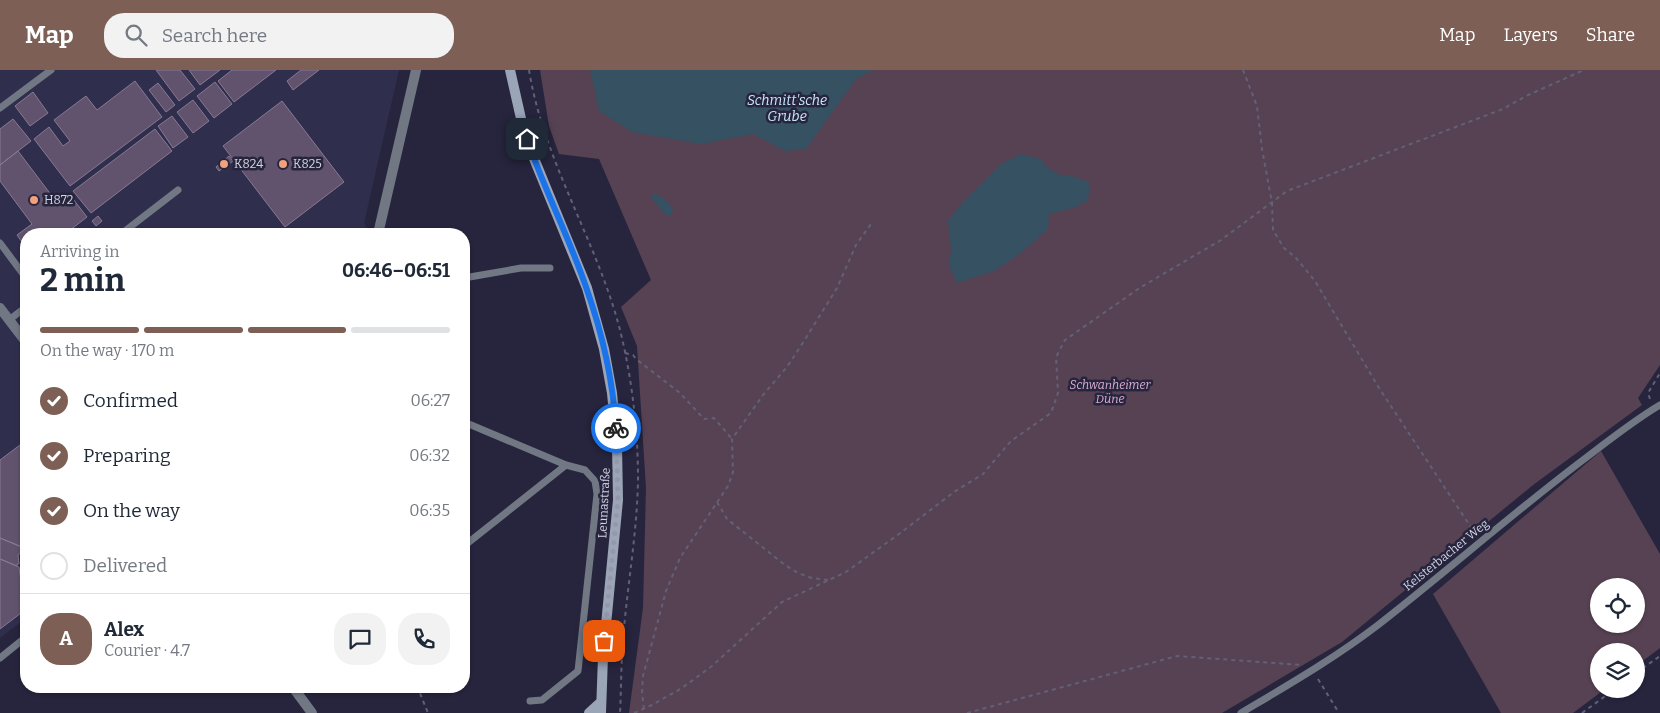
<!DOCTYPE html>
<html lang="en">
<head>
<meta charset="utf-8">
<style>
  :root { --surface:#fff; --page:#f2f2f3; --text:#1f2937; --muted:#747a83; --line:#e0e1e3; --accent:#7d5f56 }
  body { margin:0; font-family:Bitter,serif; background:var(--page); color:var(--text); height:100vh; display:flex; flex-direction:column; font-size:19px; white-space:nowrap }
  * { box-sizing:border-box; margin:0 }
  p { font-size:16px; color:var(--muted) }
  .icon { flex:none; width:28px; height:28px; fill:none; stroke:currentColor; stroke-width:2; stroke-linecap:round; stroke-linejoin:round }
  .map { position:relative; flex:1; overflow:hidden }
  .drawer { position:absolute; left:20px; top:158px; width:450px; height:465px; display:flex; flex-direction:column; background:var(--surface); border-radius:20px; box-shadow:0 1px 4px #0004 }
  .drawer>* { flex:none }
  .fabs { position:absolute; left:1590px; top:508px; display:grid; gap:10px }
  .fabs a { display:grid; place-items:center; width:55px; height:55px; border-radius:50%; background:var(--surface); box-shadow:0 1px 4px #0004; font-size:25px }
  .pin { position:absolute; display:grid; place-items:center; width:42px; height:42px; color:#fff; margin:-21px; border-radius:10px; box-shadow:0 2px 8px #0006 }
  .courier { position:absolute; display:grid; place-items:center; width:50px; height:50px; margin:-25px; border:4px solid #1a73e8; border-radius:50%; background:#fff; color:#222; box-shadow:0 1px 6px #0007 }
  .head em { font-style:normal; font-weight:700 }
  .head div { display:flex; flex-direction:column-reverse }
  .head { display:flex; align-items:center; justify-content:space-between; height:85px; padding:0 20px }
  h1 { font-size:32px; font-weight:700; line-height:38px }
  .bar { display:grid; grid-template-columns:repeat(4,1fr); gap:8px 5px; align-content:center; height:60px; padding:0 20px }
  .bar i { height:6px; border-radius:4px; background:var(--line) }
  .bar .selected { background:var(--accent) }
  .bar p { grid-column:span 4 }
  .line { display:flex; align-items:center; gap:12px; padding:0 20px; border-top:1px solid var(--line) }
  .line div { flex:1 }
  .round { display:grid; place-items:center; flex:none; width:52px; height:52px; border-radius:20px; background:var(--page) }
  ol { padding:0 20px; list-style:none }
  li { display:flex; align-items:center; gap:15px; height:55px }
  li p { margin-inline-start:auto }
  li .icon { padding:5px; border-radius:50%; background:var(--accent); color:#fff; stroke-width:4 }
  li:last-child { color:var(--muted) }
  li i { width:28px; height:28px; border:2px solid var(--line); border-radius:50% }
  header { display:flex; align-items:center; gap:30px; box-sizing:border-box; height:70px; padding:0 25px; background:var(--accent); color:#fff }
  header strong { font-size:24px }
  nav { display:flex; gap:28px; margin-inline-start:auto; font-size:18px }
  .search { width:350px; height:45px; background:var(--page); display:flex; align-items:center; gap:12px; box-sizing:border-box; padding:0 18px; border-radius:20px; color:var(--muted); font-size:19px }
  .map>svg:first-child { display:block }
  .built { fill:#302e4d }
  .green { fill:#574253; fill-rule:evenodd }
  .water { fill:#355162 }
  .building { fill:#61536d; stroke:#887994 }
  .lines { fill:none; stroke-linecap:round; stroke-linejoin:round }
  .path { stroke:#626077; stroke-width:2; stroke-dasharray:4 4; stroke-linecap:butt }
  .lane { stroke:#717884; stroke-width:7 }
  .street { stroke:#717884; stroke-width:10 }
  .secondary { stroke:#9aa5b8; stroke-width:10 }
  .done { stroke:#9796aa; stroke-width:5; stroke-dasharray:0 9 }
  .route { stroke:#1a73e8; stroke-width:6 }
  .poi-dot { fill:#f1a17c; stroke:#27253e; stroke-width:2 }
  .labels { text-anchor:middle; stroke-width:5; stroke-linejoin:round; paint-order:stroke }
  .poi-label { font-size:12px; fill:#d3d3e4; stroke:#27253e; text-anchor:start }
  .park-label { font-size:12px; font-style:italic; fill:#ddaed3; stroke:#27253e }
  .street-label { font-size:12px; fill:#d3d3e4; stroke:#27253e }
  .water-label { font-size:14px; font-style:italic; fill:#c7e7fc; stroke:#27253e }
</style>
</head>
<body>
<header>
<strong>Map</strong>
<div class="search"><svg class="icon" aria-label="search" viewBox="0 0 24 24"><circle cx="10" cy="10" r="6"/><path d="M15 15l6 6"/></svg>Search here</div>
<nav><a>Map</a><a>Layers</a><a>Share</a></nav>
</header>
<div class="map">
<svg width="1660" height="643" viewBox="0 0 1660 643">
  <rect width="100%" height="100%" fill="#27253e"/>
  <!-- built -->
  <path class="built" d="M0,0H399L364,153L370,164H26V548L0,568Z"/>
  <!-- green -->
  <path class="green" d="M540,0H1660V295L1638,328L1642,335L1533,415L1342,572L1222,643H629L643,538L646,418L637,276L621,237L651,210L599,89L559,84L549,56Z
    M1601,381L1660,484V578L1636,596V581H1599V619H1605L1573,643H1501L1433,524ZM1599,516H1636V554H1599Z"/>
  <!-- water -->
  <path class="water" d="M590,0H873L856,9L806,79L785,81L753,64L701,74L632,62L599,41Z
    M1021,84L1040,89L1050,100L1061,105L1076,107L1090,113L1088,130L1076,137L1049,144L1048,159L1021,183L994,201L957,213L949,196L951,180L948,151L962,133L1001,94Z
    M655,123L663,128L673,138L671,146L666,145L651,128Z"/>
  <!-- building -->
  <path class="building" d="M156,0H180L195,19L179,31Z
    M189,0H220L200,15Z
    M232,0H276L234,32L218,11Z
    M301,0H319L293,20L287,11Z
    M135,11L162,47L70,116L34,69L49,57L63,76L70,71L54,50L86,26L97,40Z
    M215,12L232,34L214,48L197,26Z
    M158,13L175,35L166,42L149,20Z
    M33,22L48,43L30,56L15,36Z
    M193,30L209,51L193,63L177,42Z
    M282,31L344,112L285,157L223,76Z
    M172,46L188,67L173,78L158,56Z
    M13,49L31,71L0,95V59Z
    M155,59L172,81L91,143L73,121Z
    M18,81L58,134L70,125L87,147L65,164H26V178L17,165L32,154L0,111V95Z
    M229,86L233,91L219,101L216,97Z
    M98,146L102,151L96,156L92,151Z
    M24,372H26V479L0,468V390Z
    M0,468L25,478L23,480H24L18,485L19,494H17V496L0,489Z
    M0,489L19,497L25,540L0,559Z"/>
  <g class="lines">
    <!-- path -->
    <path class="path" d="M529,0C544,92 597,171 620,260C632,308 638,360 638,410C637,469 625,527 622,586C621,605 621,624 620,643
      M1243,0L1257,36L1262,79L1272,133L1273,160L1284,178L1296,188L1315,211L1379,318L1476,465
      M625,283L633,285L636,289L680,323L704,349L714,348L732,369
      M1650,329L1648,323L1660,303
      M717,432L727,449L785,495L798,503L812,508L828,510
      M1636,603L1660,586
      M1318,609L1339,643
      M417,616L428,643
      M644,639L642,623L643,606L666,521L680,488L728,416L733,402L732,369L763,325L787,297L804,271L837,218L856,175L871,154
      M634,643L652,635L682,618L712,596L782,532L846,502L899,464L954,422L983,404L1011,371L1051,343L1058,323L1056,287L1065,270L1141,217L1221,170L1287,121L1503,39L1526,26L1584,0
      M967,643L1177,586L1302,595
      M1582,643L1615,619"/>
    <!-- lane -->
    <path class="lane" d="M0,38L51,0
      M121,164L178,120
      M0,173L26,208
      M464,208L521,198H550
      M9,250L26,237
      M464,352L566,395L585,400L595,411L597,424L578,601L542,630L530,631
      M464,476L566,395
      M0,588L26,567
      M1241,643C1288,615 1335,588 1378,555C1447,501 1513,443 1583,390C1608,371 1633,351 1660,335"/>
    <!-- street -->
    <path class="street" d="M378,164L416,0
      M0,238L26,272
      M292,616L312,643"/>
    <!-- secondary -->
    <path class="secondary" d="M510,0L522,53L533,86L587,218L604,279L612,323L617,376L618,430L603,586L601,643
      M589,643L600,633"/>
  </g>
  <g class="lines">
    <!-- done -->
    <path class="done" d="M604,571L618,430L616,358"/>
    <!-- route -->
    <path class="route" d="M527,69C544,119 569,167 586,217C602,262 613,311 616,358"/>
  </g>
  <!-- markers -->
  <g class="poi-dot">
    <circle cx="224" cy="94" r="5"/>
    <circle cx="283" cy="94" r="5"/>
    <circle cx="34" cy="130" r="5"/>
  </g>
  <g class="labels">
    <!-- poi labels -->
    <g class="poi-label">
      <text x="234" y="98">K824</text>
      <text x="293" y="98">K825</text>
      <text x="44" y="134">H872</text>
    </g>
    <!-- park labels -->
    <g class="park-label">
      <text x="1110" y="319">Schwanheimer<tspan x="1110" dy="14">Düne</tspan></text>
    </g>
    <!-- street labels -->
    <g class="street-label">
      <text transform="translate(604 433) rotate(-87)" y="4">Leunastraße</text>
      <text transform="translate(1446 485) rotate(-39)" y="4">Kelsterbacher Weg</text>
    </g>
    <!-- water labels -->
    <g class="water-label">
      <text x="787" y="35">Schmitt'sche<tspan x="787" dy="16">Grube</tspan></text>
    </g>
  </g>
</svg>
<div class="fabs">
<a><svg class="icon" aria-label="locate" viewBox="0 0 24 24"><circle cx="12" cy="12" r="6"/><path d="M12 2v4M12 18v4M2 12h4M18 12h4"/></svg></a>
<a><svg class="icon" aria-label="layers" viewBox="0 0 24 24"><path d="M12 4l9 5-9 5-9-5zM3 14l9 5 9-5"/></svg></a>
</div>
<div class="pin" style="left:604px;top:571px;background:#ea580c"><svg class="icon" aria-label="bag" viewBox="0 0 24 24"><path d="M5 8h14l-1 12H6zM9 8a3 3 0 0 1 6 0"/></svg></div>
<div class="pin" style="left:527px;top:69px;background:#1f2937"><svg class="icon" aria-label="home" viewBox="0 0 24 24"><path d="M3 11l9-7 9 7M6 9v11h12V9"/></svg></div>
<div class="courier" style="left:616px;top:358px"><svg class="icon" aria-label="bike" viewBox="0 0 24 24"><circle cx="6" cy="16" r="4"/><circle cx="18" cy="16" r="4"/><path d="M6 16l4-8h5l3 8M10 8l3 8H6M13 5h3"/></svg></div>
<section class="drawer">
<div class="head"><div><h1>2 min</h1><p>Arriving in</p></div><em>06:46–06:51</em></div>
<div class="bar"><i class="selected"></i><i class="selected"></i><i class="selected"></i><i></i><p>On the way · 170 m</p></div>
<ol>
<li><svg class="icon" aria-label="check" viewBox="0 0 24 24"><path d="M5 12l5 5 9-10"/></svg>Confirmed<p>06:27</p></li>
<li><svg class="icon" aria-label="check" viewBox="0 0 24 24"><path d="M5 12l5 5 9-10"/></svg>Preparing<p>06:32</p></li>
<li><svg class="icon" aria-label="check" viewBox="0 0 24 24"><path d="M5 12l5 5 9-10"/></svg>On the way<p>06:35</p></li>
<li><i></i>Delivered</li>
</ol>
<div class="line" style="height:90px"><b class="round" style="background:var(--accent);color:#fff">A</b><div><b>Alex</b><p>Courier · 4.7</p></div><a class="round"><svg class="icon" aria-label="chat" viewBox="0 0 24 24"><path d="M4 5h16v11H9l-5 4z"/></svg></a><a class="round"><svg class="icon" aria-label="phone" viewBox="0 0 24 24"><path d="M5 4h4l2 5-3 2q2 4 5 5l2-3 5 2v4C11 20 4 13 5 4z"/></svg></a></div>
</section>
</div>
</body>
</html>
